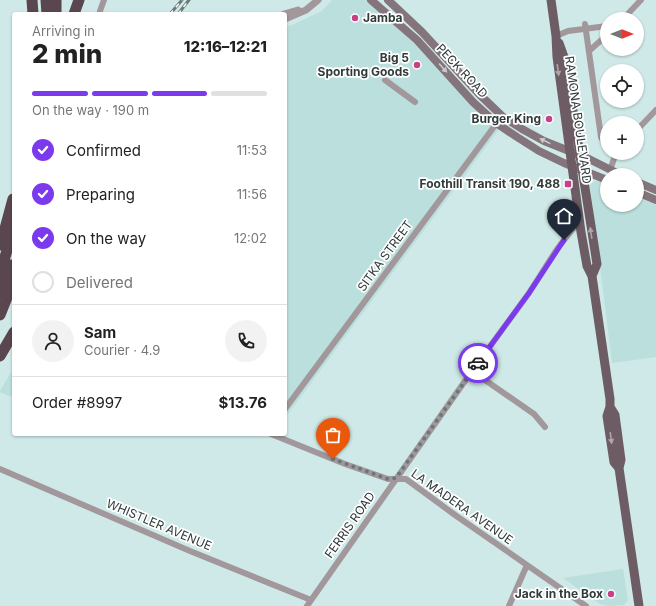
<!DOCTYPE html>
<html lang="en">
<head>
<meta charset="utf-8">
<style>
  :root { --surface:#fff; --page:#f2f2f2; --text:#222; --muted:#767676; --line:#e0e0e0; --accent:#7c3aed }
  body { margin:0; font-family:Inter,sans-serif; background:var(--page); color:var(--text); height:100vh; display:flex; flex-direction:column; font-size:15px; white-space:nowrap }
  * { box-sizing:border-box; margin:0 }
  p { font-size:13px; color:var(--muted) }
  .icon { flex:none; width:22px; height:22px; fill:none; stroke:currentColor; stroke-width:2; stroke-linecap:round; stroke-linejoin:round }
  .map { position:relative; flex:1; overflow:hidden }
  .details { position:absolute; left:12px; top:12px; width:275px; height:424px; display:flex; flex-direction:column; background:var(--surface); border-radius:4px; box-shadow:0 1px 3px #0004 }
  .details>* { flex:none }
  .needle { width:26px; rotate:90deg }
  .tools { position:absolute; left:600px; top:12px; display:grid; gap:8px }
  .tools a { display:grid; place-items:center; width:44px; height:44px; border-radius:50%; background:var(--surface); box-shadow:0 1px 3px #0004; font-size:20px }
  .pin { position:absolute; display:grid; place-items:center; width:34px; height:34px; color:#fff; margin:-41px -17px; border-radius:50% 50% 50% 0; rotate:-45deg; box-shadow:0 0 4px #0007 }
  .pin .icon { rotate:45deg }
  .courier { position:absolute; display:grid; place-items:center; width:40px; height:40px; margin:-20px; border:3px solid #7c3aed; border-radius:50%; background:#fff; color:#222; box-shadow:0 1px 5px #0007 }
  .headline em { font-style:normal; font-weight:800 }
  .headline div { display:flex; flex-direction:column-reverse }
  .headline { display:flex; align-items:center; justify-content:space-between; height:68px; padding:0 20px }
  h1 { font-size:26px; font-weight:800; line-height:30px }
  .bar { display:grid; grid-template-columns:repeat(4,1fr); gap:6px 4px; align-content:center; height:48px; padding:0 20px }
  .bar i { height:5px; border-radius:3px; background:var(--line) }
  .bar .on { background:var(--accent) }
  .bar p { grid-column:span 4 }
  .line { display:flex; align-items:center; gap:10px; padding:0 20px; border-top:1px solid var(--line) }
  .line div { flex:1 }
  .round { display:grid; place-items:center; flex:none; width:42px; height:42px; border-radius:21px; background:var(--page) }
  ol { padding:0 20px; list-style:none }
  li { display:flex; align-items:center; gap:12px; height:44px }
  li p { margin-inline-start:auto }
  li .icon { padding:4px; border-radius:50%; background:var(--accent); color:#fff; stroke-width:4 }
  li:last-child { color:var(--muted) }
  li i { width:22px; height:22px; border:2px solid var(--line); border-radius:50% }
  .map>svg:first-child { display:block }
  .built { fill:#badfdd }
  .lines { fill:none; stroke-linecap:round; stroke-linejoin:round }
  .minor { stroke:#a2989c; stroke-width:6 }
  .tertiary { stroke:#a2989c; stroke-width:7 }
  .secondary { stroke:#83757b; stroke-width:8 }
  .primary { stroke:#6d5c63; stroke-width:9 }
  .motorway { stroke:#5a464e; stroke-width:11 }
  .rail-casing { stroke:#697a78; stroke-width:3 }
  .rail { stroke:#fff; stroke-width:1.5; stroke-dasharray:4.5; stroke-linecap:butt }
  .motorway-bridge { stroke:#5a464e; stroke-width:11 }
  .oneway { fill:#cdc8ca }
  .oneway2 { fill:#afa5a9 }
  .done { stroke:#677877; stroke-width:4; stroke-dasharray:0 7.2 }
  .route { stroke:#7c3aed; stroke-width:5 }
  .poi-dot { fill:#c54288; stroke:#fff; stroke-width:1.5 }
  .labels { text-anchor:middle; stroke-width:3.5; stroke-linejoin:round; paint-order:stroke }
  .poi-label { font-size:12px; font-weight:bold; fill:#303b3a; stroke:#fff; text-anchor:end }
  .street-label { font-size:12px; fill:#303b3a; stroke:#fff }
</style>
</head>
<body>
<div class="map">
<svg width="656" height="606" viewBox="0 0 656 606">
  <rect width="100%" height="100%" fill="#cee9e7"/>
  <!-- built -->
  <path class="built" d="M332,0H366L406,32L499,129L285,418V27L292,25L322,11Z
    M595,181H598L607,184V205H637V197L656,205V357L612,363L590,186L591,184Z
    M14,367V398L0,392V391Z
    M623,569L628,600L624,605L608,606L600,604L563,578Z"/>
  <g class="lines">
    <!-- minor -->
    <path class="minor" d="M100,11L104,0
      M623,19L641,0
      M585,24L601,137L607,149
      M556,36L568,31L607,26
      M589,51L607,35
      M385,80L415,102
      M637,130L656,110
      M610,170L615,156L617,153
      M472,371L534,414L545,427
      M285,409L499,120
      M271,434L345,464L388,479H406L455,515L586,606
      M0,469L190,551L311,600
      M307,606L472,371L529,293L557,249L571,231L579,223
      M509,606L527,565"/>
    <!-- tertiary -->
    <path class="tertiary" d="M284,14L298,10
      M285,19L306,10L318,0"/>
    <!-- secondary -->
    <path class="secondary" d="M371,0L417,40L473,102L496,123L517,137L539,151L564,163L607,180
      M388,0L422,32L480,95L502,116L522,129L544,141L589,159L621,175
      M637,182L656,190
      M637,192L656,200"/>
    <!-- primary -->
    <path class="primary" d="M551,0L556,36L557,57L581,232L587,266L592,276L610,399V407L607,416L614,462L619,468
      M559,43L564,57L567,73L597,264L592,276
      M610,407L615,415L621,460L619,468L639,606"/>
    <!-- motorway -->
    <path class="motorway" d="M32,0L33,14
      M46,0L47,14
      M56,0V14
      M74,14L79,0
      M0,245L3,236
      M0,273L14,228
      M0,294L11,265
      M0,315L14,280
      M0,356L14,332"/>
    <!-- rail casing -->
    <g class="rail-casing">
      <path id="rail" d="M170,14L182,0
        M178,14L189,0
        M0,230L14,213"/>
    </g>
    <!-- rail -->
    <use href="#rail" class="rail"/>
    <!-- motorway-bridge -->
    <path class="motorway-bridge" d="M3,236L13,199"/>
  </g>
  <!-- one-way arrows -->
  <defs><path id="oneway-solid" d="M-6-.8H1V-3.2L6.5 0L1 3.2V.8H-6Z"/></defs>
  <g class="oneway">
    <use href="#oneway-solid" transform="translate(443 68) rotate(48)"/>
    <use href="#oneway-solid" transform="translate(545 141) rotate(-154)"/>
  </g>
  <g class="oneway2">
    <use href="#oneway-solid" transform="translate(558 70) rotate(82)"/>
    <use href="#oneway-solid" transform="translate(591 233) rotate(-99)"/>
    <use href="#oneway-solid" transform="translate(611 438) rotate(82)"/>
  </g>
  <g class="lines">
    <!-- done -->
    <path class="done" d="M333,459L388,479L396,478L478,363"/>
    <!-- route -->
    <path class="route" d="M478,363L529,293L564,240"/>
  </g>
  <!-- markers -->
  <g class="poi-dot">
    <circle cx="355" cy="18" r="4"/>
    <circle cx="417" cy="65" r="4"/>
    <circle cx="549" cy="119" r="4"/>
    <rect x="564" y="180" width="8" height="8" rx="2"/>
    <circle cx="611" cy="594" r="4"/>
  </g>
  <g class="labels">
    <!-- poi labels -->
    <g class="poi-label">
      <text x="363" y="22" text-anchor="start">Jamba</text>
      <text x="409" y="62">Big 5<tspan x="409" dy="14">Sporting Goods</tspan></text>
      <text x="541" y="123">Burger King</text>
      <text x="560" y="188">Foothill Transit 190, 488</text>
      <text x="603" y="598">Jack in the Box</text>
    </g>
    <!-- street labels -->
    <g class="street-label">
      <text transform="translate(462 71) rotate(47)" y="4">PECK ROAD</text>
      <text transform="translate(578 120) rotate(82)" y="4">RAMONA BOULEVARD</text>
      <text transform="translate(385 256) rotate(-54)" y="4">SITKA STREET</text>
      <text transform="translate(462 507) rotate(35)" y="4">LA MADERA AVENUE</text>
      <text transform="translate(159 525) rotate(23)" y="4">WHISTLER AVENUE</text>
      <text transform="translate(350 525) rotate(-55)" y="4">FERRIS ROAD</text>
    </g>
  </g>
</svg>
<div class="tools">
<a><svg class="needle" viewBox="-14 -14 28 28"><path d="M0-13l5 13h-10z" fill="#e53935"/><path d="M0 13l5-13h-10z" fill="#767676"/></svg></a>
<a><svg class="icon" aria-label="locate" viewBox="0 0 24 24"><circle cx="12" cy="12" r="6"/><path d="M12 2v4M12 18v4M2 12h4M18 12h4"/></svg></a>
<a>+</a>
<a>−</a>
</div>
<div class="pin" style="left:333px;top:459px;background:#ea580c"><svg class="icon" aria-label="bag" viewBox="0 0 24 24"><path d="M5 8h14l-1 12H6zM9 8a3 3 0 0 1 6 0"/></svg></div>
<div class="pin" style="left:564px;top:240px;background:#1f2937"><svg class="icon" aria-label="home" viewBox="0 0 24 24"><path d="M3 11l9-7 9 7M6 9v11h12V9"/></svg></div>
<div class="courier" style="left:478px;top:363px"><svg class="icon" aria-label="car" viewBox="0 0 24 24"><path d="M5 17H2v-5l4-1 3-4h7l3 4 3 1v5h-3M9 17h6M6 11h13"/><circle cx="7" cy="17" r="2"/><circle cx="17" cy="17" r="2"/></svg></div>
<section class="details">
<div class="headline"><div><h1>2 min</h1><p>Arriving in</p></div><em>12:16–12:21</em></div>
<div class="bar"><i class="on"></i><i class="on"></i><i class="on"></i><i></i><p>On the way · 190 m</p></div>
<ol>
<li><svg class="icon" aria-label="check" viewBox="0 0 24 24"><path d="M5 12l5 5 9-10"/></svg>Confirmed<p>11:53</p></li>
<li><svg class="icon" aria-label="check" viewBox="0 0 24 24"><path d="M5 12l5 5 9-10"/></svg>Preparing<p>11:56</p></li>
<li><svg class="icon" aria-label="check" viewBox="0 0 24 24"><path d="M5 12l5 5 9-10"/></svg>On the way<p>12:02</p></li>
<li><i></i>Delivered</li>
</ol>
<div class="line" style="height:72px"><a class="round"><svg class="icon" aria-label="person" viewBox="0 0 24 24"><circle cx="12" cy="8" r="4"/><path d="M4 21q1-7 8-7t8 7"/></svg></a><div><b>Sam</b><p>Courier · 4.9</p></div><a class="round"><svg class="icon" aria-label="phone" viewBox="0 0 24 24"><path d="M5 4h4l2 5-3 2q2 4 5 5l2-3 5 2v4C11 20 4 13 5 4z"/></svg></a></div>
<div class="line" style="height:52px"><div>Order #8997</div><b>$13.76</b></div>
</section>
</div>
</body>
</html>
